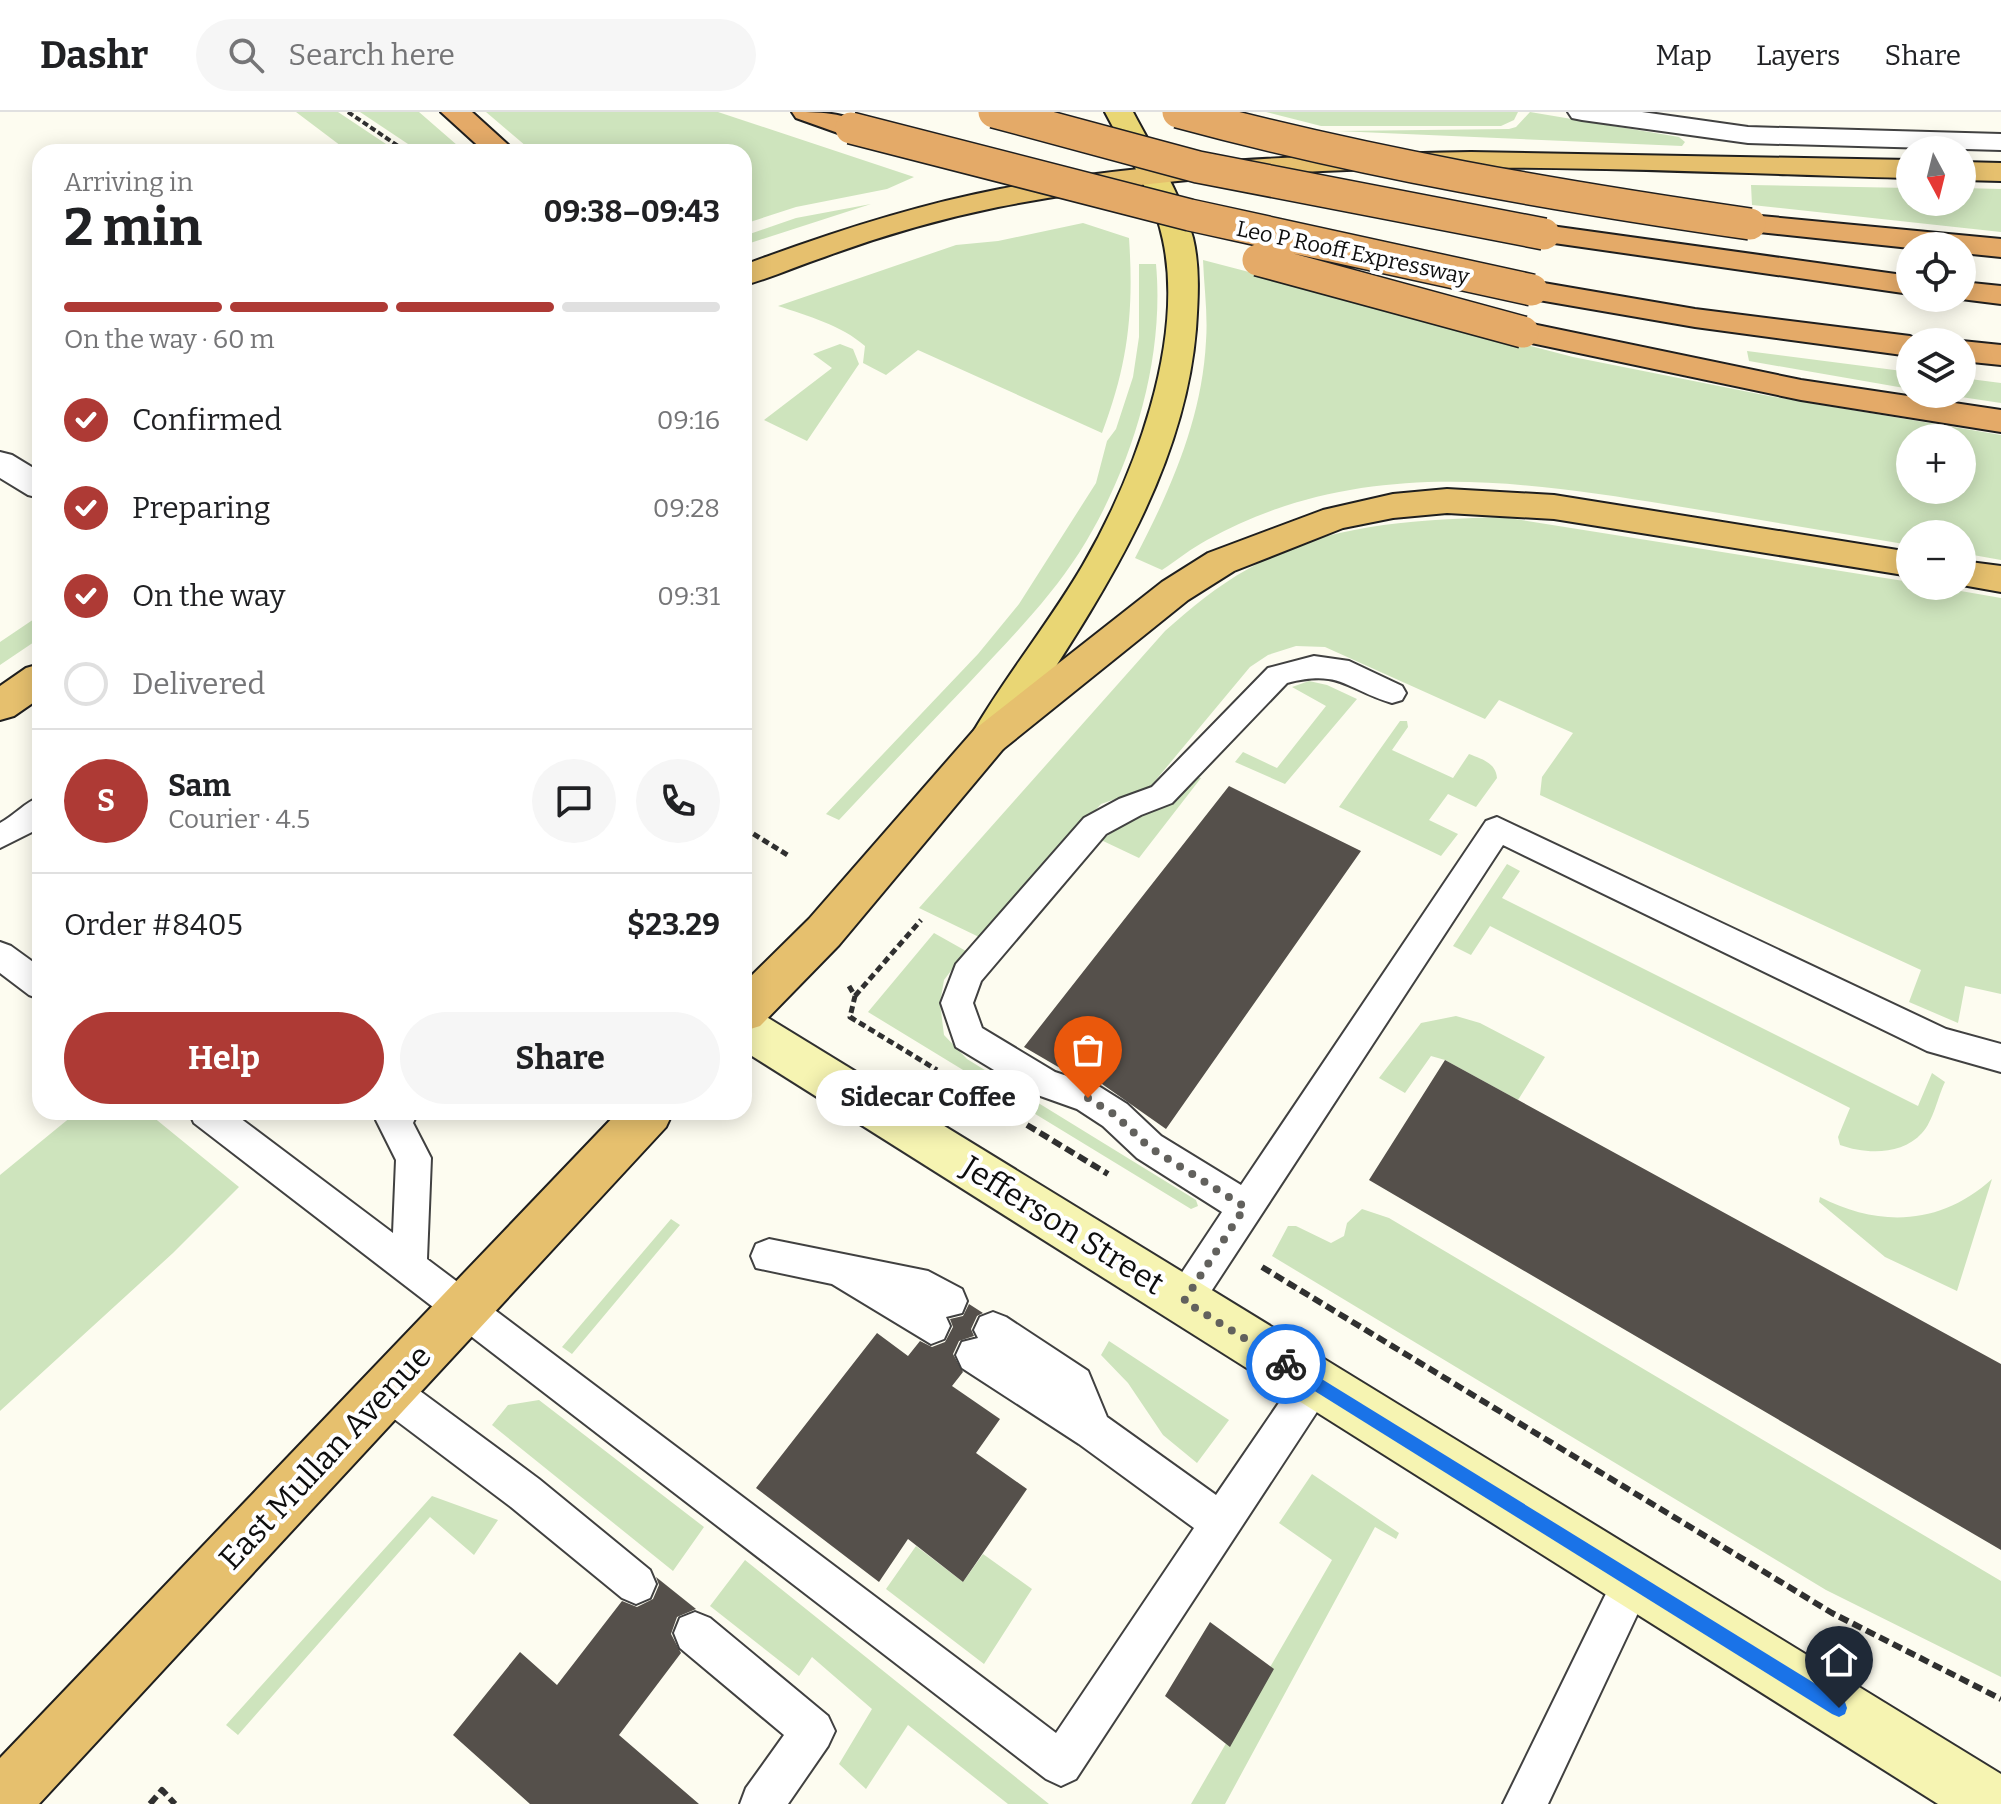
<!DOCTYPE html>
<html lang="en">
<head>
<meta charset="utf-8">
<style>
  :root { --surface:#fff; --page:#f6f6f6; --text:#202124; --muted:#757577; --line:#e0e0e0; --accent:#ae3a35 }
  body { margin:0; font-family:Bitter,serif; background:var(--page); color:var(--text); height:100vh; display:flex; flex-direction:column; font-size:30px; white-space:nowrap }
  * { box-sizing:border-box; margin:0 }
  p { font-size:26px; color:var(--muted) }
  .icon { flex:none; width:44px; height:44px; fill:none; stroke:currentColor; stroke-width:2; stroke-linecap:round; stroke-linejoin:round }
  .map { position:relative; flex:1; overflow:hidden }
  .details { position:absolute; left:32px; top:32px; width:720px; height:976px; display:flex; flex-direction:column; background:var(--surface); border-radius:24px; box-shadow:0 4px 20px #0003 }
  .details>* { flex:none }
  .needle { width:52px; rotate:173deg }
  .tools { position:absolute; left:1896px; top:24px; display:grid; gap:16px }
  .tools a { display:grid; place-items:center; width:80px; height:80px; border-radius:50%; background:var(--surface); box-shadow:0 4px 20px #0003; font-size:40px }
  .pin { position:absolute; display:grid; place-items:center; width:68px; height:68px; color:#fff; margin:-82px -34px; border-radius:50% 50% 50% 0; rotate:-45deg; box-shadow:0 0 8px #0007 }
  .pin .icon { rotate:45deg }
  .courier { position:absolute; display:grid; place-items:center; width:80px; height:80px; margin:-40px; border:6px solid #1a73e8; border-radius:50%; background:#fff; color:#222; box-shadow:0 2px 10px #0007 }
  .bubble { position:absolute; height:56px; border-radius:28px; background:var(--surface); box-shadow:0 4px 20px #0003; font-size:26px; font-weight:700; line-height:56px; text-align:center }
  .overview em { font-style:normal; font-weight:700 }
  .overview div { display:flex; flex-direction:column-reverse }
  .overview { display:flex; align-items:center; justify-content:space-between; height:136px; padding:0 32px }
  h1 { font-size:52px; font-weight:700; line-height:60px }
  .bar { display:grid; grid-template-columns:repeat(4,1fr); gap:12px 8px; align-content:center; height:96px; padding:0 32px }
  .bar i { height:10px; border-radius:6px; background:var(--line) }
  .bar .current { background:var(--accent) }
  .bar p { grid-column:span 4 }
  .line { display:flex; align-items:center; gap:20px; padding:0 32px; border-top:2px solid var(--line) }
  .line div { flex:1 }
  .round { display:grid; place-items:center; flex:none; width:84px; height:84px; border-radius:42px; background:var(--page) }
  ol { padding:0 32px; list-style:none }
  li { display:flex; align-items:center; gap:24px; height:88px }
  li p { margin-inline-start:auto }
  li .icon { padding:8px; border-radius:50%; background:var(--accent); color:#fff; stroke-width:4 }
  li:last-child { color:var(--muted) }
  li i { width:44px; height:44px; border:4px solid var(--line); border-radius:50% }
  .cta { display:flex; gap:16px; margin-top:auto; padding:16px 32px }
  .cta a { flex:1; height:92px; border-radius:48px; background:var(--accent); color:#fff; font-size:32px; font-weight:700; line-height:92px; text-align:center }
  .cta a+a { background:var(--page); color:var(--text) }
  header { display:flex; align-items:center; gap:48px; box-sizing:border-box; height:112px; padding:0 40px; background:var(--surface); border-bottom:2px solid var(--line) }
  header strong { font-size:38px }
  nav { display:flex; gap:44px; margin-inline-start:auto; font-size:28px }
  .search { width:560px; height:72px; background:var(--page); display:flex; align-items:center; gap:20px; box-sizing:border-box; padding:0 28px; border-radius:44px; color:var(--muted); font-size:30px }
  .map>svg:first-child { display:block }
  .green { fill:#cee4bd; fill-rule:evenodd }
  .building { fill:#55504b }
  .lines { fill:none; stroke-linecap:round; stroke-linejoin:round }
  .service-casing { stroke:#414141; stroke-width:4 }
  .tertiary-casing { stroke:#414141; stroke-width:4 }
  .secondary-casing { stroke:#303030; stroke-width:4 }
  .primary-casing { stroke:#1f1f1f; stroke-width:4 }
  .trunk-casing { stroke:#1f1f1f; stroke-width:4 }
  .motorway-casing { stroke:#1f1f1f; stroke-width:4 }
  .path-far2 { stroke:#303030; stroke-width:4; stroke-dasharray:6 3; stroke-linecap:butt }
  .path-far1 { stroke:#303030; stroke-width:5; stroke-dasharray:7 4; stroke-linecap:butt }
  .path { stroke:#303030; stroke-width:6; stroke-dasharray:10 5; stroke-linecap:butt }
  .service { fill:#fff; fill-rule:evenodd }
  .tertiary { fill:#fff; fill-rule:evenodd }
  .secondary { fill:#f6f4b2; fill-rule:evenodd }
  .primary { fill:#e9d674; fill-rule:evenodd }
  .trunk { fill:#e6c06e; fill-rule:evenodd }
  .motorway { fill:#e4aa68; fill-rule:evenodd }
  .motorway-bridge-casing { stroke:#1f1f1f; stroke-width:34; stroke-linecap:butt }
  .motorway-bridge { stroke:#e4aa68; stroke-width:31 }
  .route { fill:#1a73e8 }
  .done { stroke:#62615d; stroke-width:8; stroke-dasharray:0 14.4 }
  .labels { text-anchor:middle; stroke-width:8; stroke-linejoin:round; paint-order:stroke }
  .far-street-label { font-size:22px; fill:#0e0e0e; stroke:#fff }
  .near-street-label { font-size:32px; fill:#0e0e0e; stroke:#fff }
</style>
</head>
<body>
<header>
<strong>Dashr</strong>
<div class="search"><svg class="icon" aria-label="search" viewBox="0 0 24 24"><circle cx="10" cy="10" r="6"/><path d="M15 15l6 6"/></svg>Search here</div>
<nav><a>Map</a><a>Layers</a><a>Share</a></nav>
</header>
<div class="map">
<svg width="2001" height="1692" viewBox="0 0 2001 1692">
  <rect width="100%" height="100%" fill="#fdfcf0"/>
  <!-- green -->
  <path class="green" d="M296,0H338L398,40H349Z
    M360,0H419L465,40H420Z
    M486,0H718L914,65L887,77L796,95L744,112V40H533Z
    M1266,0H1518L1514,8L1501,14H1321Z
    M1530,0L1679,25L1685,30L1682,34L1337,19L1509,17L1516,15Z
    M1751,73L1910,76V90H1962V76L2001,77V120L1752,93Z
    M871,92L744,133V124L796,106Z
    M1083,111L1129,126C1134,200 1128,252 1102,321L918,238L886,263L863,251L865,234C841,213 808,204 778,194L956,133L998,129Z
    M1203,148L1573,245L1769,284L2001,323V448L1962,441V422H1910V433C1830,420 1750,406 1670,393C1512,367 1355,346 1207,428C1192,436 1177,448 1162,458L1135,446C1171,377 1202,307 1206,229C1208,202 1204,175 1203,148ZM1910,326H1962V378H1910Z
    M1139,152H1156C1165,249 1131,359 1079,441C1048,489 1008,529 969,571C926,616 882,662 839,708L826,702L978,542L1019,492L1096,371L1107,329L1116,317L1133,265L1139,225Z
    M840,232L853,237L859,252L807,329L764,308L832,256L813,242Z
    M1747,239L1910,260V277L1749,249Z
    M1962,266L2001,271V291L1941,282H1962Z
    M1502,405L1910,470V474H1932L2001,486V882L1965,874L1958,911L1909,890L1921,858L1540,683L1542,665L1573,621L1499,588L1485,607L1325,535L1296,534L1268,543L1250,555L1150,675L1101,692L979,825L919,796L1165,519C1191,496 1217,474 1248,457C1324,411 1416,408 1502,405Z
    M40,503V526L0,553V530Z
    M1309,569L1327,573L1357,587L1285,672L1235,650L1243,640L1277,656L1326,594L1292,575Z
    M1400,609H1407L1408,615L1392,638L1453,666L1469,642C1482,647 1496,651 1497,666L1476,695L1448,682L1429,708L1458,722L1441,744L1339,695Z
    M1197,665L1201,666L1139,746L1101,728L1140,702L1177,689Z
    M1507,752L1520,759L1502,786L1918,994L1932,961L1945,970C1938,984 1933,1010 1922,1021C1901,1044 1865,1042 1840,1033L1838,1025L1850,996L1490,814L1471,843L1453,834Z
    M934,821L966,839L944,868L940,891L944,923L967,947L1196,1088L1198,1094L1191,1097L868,900Z
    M1456,904L1480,911L1545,945L1518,988L1445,948L1431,944L1405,981L1379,966L1421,911Z
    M77,1000H147L239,1075L173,1141L0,1299V1063Z
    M1992,1067L1957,1179L1885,1145L1819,1090L1820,1085C1880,1116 1941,1113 1992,1067Z
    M1362,1097L1389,1106L2001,1469V1565L1826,1478L1272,1144L1288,1114H1296L1331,1131L1344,1124L1347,1111Z
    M671,1107L680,1113L572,1242L562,1235Z
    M1109,1229L1229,1308L1197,1351L1163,1323L1128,1271L1101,1243Z
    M539,1288L704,1415L673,1459L492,1313L508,1293Z
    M1312,1362L1399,1421L1396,1427L1375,1415L1225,1692H1191L1332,1448L1279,1411Z
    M432,1384L498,1408L474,1443L430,1405L238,1623L226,1613Z
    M916,1434L963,1470L983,1442L1032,1477L984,1552L886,1477Z
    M745,1448L1049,1692H1008L908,1613L866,1677L839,1652L872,1597L812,1545L799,1564L710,1494Z"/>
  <!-- building -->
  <path class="building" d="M1229,674L1361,739L1166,1017L1102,972L1072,963L1024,935Z
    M1445,948L2001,1252V1438L1369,1068Z
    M969,1192L983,1201L977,1204L971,1217L974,1224L959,1229L953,1242L963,1260L952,1274L1000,1307L976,1341L1027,1377L963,1470L908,1427L879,1470L756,1376L877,1221L908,1244L920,1229L932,1235L945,1230L953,1215L950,1207L963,1204Z
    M656,1465L696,1497L677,1505L671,1522L681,1541L619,1623L699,1692H530L453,1623L520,1540L557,1573L622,1489L637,1495L653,1487L659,1473Z
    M1210,1510L1274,1557L1230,1635L1165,1584Z"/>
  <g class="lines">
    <!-- service casing -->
    <g class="service-casing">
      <path id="service" d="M1314,544L1349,549L1402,574L1406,581L1402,588L1392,591C1345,577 1341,557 1287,571L1172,691L1141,703L1106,722L981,869L973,891L982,916L1055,960L1100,975L1127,992L1161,1024L1241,1073L1486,709L1497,705L1946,917L2001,932V960L1927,939L1503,733L1197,1201L1184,1207L1171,1201L1166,1189L1171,1177L1222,1100L1137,1046L1103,1014L1077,997L1032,981L956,935L941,891L956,852L1084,706L1119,687L1152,675L1268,556Z
        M40,685V716L0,736V711C15,703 25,690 40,685Z
        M0,830L11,834L40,855V887L29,883L0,861Z
        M189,1000H232L393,1121L396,1048L376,1008L380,1000H418L413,1011L431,1046L427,1147L1056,1621L1194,1416L1079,1332L962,1256L956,1243L962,1230L978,1226L974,1218L980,1205L993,1200L1006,1205L1088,1259L1107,1305L1216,1383L1302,1257L1315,1251L1328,1257L1334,1270L1328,1283L1076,1667L1061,1674L1046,1667L194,1011Z
        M769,1127L928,1159L962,1177L967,1189L962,1201L946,1205L950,1214L944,1227L931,1232L832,1172L756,1156L751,1144L756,1132Z
        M387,1259L401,1265L539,1367L650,1458L656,1472L650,1486L636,1492L622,1486L511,1395L373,1291L368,1278L373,1265Z
        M1633,1449L1647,1455L1653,1469L1548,1692H1503L1619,1455Z
        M695,1500L710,1506L828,1604L835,1619L828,1634L788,1692H740L746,1676L784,1623L680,1536L674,1521L680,1506Z"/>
    </g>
    <!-- tertiary casing -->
    <g class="tertiary-casing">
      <path id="tertiary" d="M1568,0H1642L1748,15L2001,22V38L1748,31L1582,8L1572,6Z
        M0,340L12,343L40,360V386L28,383L0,366Z"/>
    </g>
    <!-- secondary casing -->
    <g class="secondary-casing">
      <path id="secondary" d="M744,896L760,901L2001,1662V1692H1938L744,939Z"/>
    </g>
    <!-- primary casing -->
    <g class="primary-casing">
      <path id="primary" d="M1105,0H1133C1154,40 1181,82 1193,126C1200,155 1198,188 1196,217C1183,375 1085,507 1003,637L989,642L975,637L969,627C1003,567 1048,513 1083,453C1134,365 1185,230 1163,128C1154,83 1126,40 1105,0Z"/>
    </g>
    <!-- trunk casing -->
    <g class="trunk-casing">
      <path id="trunk" d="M1471,40L1910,48V66C1612,58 1292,37 998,95C939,107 881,124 824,145C797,154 771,166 744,173V153C827,122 912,94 1000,77C1155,48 1314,43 1471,40Z
        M1962,50L2001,51V69L1962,68Z
        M1447,377L1554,383L1910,440V464L1554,407L1447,401L1393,406L1343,416L1234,459L1188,488L1003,637L839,833L760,914L744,919V871L809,807L975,617L1162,470L1208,441L1323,398L1393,382Z
        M1962,449L2001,454V480L1962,473Z
        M40,552V586L14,604L0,608V574L26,556Z
        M618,1000H673L666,1015L39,1692H0V1646Z"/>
    </g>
    <!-- motorway casing -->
    <g class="motorway-casing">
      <path id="motorway" d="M441,0H472L516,40H485Z
        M792,0C814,0 851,0 865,16L861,22L851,24L841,22L796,6Z
        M1750,103L2001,127V145L1962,141V134L1910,136L1740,118L1735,112L1740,106Z
        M1544,113L1910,164V182L1533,128L1529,122L1533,116Z
        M1532,169L1695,197L1910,224L1923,230H1910V244L1695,215L1521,185L1517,178L1521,171Z
        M1962,170L2001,174V192L1953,186H1962Z
        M1523,210L1801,268L2001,298V320L1801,288L1512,227L1507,220L1512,213Z
        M1962,229L2001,233V253L1962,249V230H1959Z"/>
    </g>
    <!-- path-far2 -->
    <path class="path-far2" d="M348,0L407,40"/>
    <!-- path-far1 -->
    <path class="path-far1" d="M744,716L789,744
      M849,874L855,884L850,905L937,958
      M855,884L921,808"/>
    <!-- path -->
    <path class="path" d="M1027,1013L1108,1062
      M1262,1155L1832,1501L2001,1587
      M150,1692L162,1678L175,1692"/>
    <!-- service -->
    <use href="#service" class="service"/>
    <!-- tertiary -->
    <use href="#tertiary" class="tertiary"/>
    <!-- secondary -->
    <use href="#secondary" class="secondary"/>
    <!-- primary -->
    <use href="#primary" class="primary"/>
    <!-- trunk -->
    <use href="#trunk" class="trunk"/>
    <!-- motorway -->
    <use href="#motorway" class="motorway"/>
    <!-- motorway-bridge casing -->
    <g class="motorway-bridge-casing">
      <path id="motorway-bridge" d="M994,0L1198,55L1544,122
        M1178,0C1366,51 1557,84 1750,112
        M851,16L1190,103L1532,178
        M1258,148L1523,220"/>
    </g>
    <!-- motorway-bridge -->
    <use href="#motorway-bridge" class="motorway-bridge"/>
  </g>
  <!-- route -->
  <path class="route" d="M1286,1245L1845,1590L1847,1596L1845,1602L1839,1605L1832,1602L1281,1258V1247Z"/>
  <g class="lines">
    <!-- done -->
    <path class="done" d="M1088,986L1115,1003L1149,1035L1245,1095L1184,1189L1286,1252"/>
  </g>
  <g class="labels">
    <!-- far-street labels -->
    <g class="far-street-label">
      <text transform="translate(1353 140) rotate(12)" y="8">Leo P Rooff Expressway</text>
    </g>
    <!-- near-street labels -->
    <g class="near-street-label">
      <text transform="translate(1063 1113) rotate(32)" y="11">Jefferson Street</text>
      <text transform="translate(325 1345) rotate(-47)" y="11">East Mullan Avenue</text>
    </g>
  </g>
</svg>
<div class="tools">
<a><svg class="needle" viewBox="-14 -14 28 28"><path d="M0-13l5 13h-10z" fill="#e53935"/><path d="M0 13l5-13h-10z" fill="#757577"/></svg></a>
<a><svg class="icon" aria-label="locate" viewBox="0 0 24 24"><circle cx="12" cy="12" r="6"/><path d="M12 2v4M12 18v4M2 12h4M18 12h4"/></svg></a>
<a><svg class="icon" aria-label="layers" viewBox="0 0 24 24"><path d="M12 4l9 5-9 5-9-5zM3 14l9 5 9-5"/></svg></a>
<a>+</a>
<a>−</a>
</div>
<div class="pin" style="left:1088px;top:986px;background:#ea580c"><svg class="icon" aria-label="bag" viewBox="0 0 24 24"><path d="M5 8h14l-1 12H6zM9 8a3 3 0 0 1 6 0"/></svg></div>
<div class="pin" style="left:1839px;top:1596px;background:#1f2937"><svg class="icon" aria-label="home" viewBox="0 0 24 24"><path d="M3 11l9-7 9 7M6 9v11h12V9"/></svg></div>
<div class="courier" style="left:1286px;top:1252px"><svg class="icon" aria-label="bike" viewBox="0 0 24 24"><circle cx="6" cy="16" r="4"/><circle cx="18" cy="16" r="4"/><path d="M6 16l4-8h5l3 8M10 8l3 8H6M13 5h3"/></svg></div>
<div class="bubble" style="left:816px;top:958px;width:224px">Sidecar Coffee</div>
<section class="details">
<div class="overview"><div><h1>2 min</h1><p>Arriving in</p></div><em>09:38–09:43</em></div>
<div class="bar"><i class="current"></i><i class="current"></i><i class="current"></i><i></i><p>On the way · 60 m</p></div>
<ol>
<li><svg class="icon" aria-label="check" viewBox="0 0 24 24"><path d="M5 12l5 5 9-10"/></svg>Confirmed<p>09:16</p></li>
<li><svg class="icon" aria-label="check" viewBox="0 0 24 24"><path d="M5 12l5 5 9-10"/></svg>Preparing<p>09:28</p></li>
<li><svg class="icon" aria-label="check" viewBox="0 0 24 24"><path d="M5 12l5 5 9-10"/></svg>On the way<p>09:31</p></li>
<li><i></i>Delivered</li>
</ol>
<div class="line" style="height:144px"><b class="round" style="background:var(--accent);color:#fff">S</b><div><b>Sam</b><p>Courier · 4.5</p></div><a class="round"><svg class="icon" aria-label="chat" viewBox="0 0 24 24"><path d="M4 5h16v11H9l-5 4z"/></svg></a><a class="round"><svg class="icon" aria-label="phone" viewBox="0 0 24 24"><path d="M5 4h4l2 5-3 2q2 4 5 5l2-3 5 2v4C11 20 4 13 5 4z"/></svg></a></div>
<div class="line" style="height:104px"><div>Order #8405</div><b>$23.29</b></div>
<div class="cta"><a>Help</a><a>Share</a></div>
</section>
</div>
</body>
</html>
